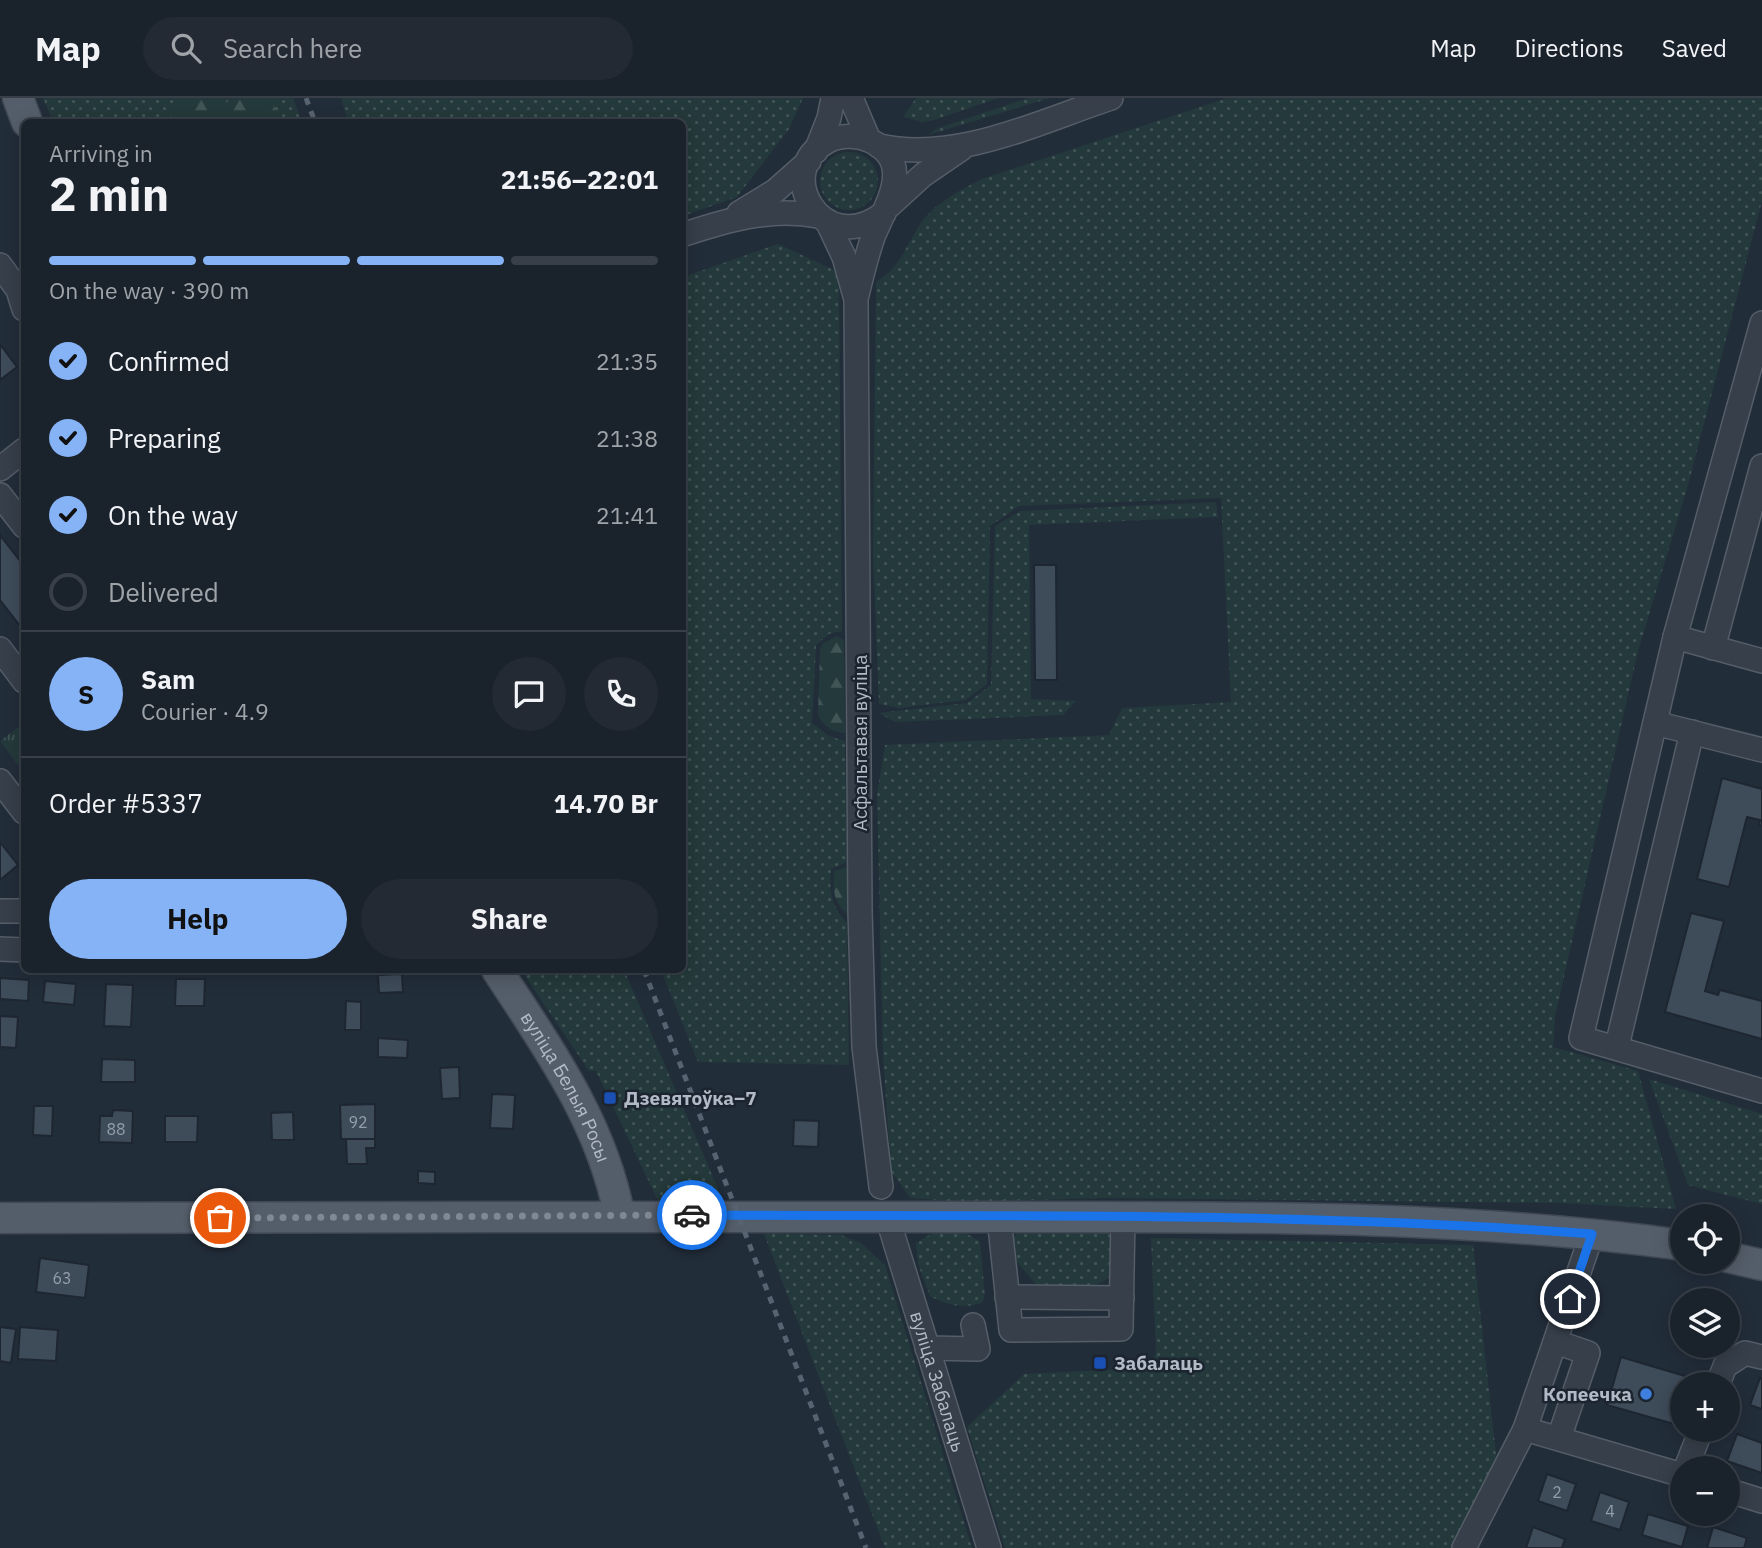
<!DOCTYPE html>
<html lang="en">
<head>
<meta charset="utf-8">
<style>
  :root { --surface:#1a222c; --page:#232a34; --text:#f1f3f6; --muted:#9fa4a9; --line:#383f48; --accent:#86b3f6 }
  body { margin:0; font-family:"IBM Plex Sans",sans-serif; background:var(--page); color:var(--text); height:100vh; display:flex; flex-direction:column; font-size:26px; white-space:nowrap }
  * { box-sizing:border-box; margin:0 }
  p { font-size:23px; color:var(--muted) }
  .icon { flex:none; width:38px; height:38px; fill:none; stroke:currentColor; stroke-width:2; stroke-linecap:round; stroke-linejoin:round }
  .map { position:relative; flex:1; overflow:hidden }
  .drawer { position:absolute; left:21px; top:21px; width:665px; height:854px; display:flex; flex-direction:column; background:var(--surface); border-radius:10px; box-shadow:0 4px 18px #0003,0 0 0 2px var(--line) }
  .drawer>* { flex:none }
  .fabs { position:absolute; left:1670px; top:1106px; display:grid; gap:14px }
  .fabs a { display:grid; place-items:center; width:70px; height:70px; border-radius:50%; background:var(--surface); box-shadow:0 4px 18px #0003,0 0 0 2px var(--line); font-size:35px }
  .pin { position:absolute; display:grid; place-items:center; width:60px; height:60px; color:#fff; margin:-30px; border:4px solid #fff; border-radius:50%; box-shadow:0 2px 7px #0007 }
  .courier { position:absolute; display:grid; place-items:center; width:70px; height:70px; margin:-35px; border:5px solid #1a73e8; border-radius:50%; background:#fff; color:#222; box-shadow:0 2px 9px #0007 }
  .overview em { font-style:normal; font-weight:700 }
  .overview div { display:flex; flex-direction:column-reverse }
  .overview { display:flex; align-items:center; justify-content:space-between; height:119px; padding:0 28px }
  h1 { font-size:46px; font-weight:700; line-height:52px }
  .bar { display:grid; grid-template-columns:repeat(4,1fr); gap:10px 7px; align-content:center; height:84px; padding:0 28px }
  .bar i { height:9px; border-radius:5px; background:var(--line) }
  .bar .current { background:var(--accent) }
  .bar p { grid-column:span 4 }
  .line { display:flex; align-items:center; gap:18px; padding:0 28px; border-top:2px solid var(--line) }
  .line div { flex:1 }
  .round { display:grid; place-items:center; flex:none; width:74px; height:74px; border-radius:37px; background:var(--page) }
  ol { padding:0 28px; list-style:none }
  li { display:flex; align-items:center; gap:21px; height:77px }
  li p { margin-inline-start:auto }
  li .icon { padding:7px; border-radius:50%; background:var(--accent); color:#111; stroke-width:4 }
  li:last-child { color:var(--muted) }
  li i { width:38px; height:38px; border:4px solid var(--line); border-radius:50% }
  .cta { display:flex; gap:14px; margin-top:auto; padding:14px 28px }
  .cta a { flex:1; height:80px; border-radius:42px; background:var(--accent); color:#111; font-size:28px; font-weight:700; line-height:80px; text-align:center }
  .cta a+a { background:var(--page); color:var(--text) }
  header { display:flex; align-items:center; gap:42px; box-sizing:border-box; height:98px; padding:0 35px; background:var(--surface); border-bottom:2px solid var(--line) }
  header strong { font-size:33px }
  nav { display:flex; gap:38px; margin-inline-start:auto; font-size:24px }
  .search { width:490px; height:63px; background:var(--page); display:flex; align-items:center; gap:18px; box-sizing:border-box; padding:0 24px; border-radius:38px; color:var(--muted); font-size:26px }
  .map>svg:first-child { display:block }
  .grass { fill:url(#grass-dots) }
  .forest { fill:url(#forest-firs) }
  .park { fill:url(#park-tufts) }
  .building { fill:#3e4b59; stroke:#1d2631; stroke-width:2 }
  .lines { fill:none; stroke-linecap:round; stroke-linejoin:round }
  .minor-casing { stroke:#545d68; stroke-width:26 }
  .major-casing { stroke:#3f4853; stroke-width:33 }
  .minor { stroke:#363f4a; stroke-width:23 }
  .major { stroke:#545e6a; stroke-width:30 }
  .rail { stroke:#586371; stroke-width:5; stroke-dasharray:7 7; stroke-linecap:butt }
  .done { stroke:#7f8995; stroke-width:7; stroke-dasharray:0 12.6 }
  .route { stroke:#1a73e8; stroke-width:9 }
  .transit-dot { fill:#1a4fb4; stroke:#1b242f; stroke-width:2.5 }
  .shop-dot { fill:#3f7fe0; stroke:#1b242f; stroke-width:2.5 }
  .labels { text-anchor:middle; stroke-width:5; stroke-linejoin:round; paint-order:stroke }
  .number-label { font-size:16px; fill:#949eab }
  .street-label { font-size:19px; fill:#b1bac6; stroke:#1b242f }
  .poi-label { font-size:19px; font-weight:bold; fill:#b1bac6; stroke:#1b242f; text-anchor:start }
</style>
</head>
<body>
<header>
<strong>Map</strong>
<div class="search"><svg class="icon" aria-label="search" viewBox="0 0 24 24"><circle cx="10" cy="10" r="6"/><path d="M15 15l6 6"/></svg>Search here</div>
<nav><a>Map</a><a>Directions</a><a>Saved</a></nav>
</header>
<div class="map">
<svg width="1762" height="1450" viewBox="0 0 1762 1450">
  <defs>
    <pattern id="grass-dots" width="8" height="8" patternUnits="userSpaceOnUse" patternTransform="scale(1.75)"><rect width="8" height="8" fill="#24393b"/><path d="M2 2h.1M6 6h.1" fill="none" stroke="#415456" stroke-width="1.8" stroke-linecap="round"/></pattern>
    <pattern id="forest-firs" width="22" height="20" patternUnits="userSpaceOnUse" patternTransform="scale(1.75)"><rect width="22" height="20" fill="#24393b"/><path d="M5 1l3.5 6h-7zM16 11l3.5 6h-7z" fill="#415456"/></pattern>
    <pattern id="park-tufts" width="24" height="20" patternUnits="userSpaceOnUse" patternTransform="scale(1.75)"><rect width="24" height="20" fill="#24393b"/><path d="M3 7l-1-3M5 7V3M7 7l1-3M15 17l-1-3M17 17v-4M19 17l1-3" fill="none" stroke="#415456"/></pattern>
  </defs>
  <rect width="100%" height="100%" fill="#222d3a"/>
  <!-- grass -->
  <path class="grass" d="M43,0H293L302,24H53Z
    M341,0H803L789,31L737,99L683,118L682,24H348Z
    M916,0H999L931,23L923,24L903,19Z
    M1028,0H1050L928,37L938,30Z
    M1227,0H1762V103L1688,387L1638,553L1555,918L1553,949L1638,973L1676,1111L1559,1105L1106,1100L966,1104L910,1100L891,1073L883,956L877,697L885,647L1109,637L1122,610L1231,604L1221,400L1019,408L990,428L987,586L966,602L899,610L879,606L873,457L876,184C900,169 905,150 919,128C934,105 959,93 982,81Z
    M820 83a29 29 0 1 1 58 0a29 29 0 1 1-58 0Z
    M778,146L834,172L839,191L842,533L829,536L816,547L812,625L829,638L845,643L847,764L831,771C829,794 831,808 847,825L849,967L698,964L661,872H682L683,179Z
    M1216,404L1218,419L1029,427L1031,601L1076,603L1063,617L895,624L879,615L967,605L991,587L995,428L1020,413Z
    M521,872H624L725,1107H660L596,973H589Z
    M1649,981L1762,1016V1106L1688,1087Z
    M963,1134L980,1143L985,1198L982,1205C963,1211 947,1207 930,1198L918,1166L916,1145L933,1135Z
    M1107,1135L1114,1140L1116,1173C1094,1195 1071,1192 1041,1192L1017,1164L1013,1140L1017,1136Z
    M764,1136L841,1137L861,1145L885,1167L972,1450H885Z
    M1151,1140L1473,1147L1497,1366L1452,1450H1005L967,1329L1024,1276L1144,1270L1156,1256Z"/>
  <!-- forest -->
  <path class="forest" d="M186,0H222L226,5L231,0H273L277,20L248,24L198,20L196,24H180L167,16Z
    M837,538L844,542L845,635C832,634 824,629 818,617L820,552L823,545Z
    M847,769V816C833,804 833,792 834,773Z"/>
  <!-- park -->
  <path class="park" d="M24,625V675L0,643Z"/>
  <!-- building -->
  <path class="building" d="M0,246L17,269L0,282Z
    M0,437L24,468V533L0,502Z
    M1034,467H1056L1057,582H1035Z
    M1722,680L1762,691V728L1759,727L1760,722L1747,719L1729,789L1697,781Z
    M0,744L18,767L0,782Z
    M1691,815L1724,823L1705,893L1718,897L1720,892L1762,903V941L1665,914Z
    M402,876L403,894L379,895L378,877Z
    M0,880L29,882L28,903L0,901Z
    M176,881H205L204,908H175Z
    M45,883L76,886L74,907L43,904Z
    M106,886L133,887L131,929L104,928Z
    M346,903L361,904V932H345Z
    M0,918L18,919L16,950L0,949Z
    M378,940L408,942L407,960L378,959Z
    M102,961L135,962V984H101Z
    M459,969L460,1000L442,1001L440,970Z
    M492,996L515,997L513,1031L490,1030Z
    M375,1006V1041H341L340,1007Z
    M34,1008H53L52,1038L33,1037Z
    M113,1012L133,1013L132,1045L99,1044L100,1018H112Z
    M293,1014L294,1042H272L271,1015Z
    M165,1018H198L197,1044H165Z
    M794,1022L819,1023L818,1049L793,1048Z
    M346,1041H375V1050H366L367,1066H347Z
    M418,1073L435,1074V1086L418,1085Z
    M40,1160L89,1167L85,1200L36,1194Z
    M0,1229L16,1231L11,1265L0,1263Z
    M20,1229L58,1232L56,1263L18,1261Z
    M1621,1259L1695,1281L1693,1286H1682L1681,1328L1607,1307Z
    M1760,1280L1762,1281V1311L1750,1307Z
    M1737,1336L1762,1345V1375L1727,1363Z
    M1547,1376L1576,1386L1567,1413L1538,1403Z
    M1600,1394L1629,1404L1620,1432L1591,1423Z
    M1648,1416L1688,1428L1682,1449L1642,1437Z
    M1533,1429L1565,1441L1562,1450H1526Z
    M1713,1429L1747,1440L1744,1450H1707Z"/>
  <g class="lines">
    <!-- minor casing -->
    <g class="minor-casing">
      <g id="minor">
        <path d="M851,0L869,42"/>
        <path d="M879,48C957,65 1038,24 1111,0"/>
        <path d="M816,53L829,20L833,0"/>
        <path d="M889,108L923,77L961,51"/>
        <path d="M739,115L775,93L809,63"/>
        <path d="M828,125L844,159L855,198"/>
        <path d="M682,137C727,122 771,109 818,118"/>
        <path d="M0,167L18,192L24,211"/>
        <path d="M1762,225L1675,539L1581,940L1762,993"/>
        <path d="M0,371L24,352"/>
        <path d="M0,397L24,428"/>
        <path d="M1675,539L1762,563"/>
        <path d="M1713,550L1762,368"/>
        <path d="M0,551L24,583"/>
        <path d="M1655,625L1762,652"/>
        <path d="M0,683L24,714"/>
        <path d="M0,813H24"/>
        <path d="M0,851L24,852"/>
        <path d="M1617,948L1692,634"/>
        <path d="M881,1089L864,949L860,813L856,201C861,180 866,159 873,139C885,108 917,64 869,42C856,37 840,37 828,43C771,72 822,163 884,115"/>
        <path id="s1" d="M887,1118L989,1450"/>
        <path d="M999,1119L1011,1232L1121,1231L1123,1118"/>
        <path d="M1007,1199L1122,1200"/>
        <path d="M1556,1244L1588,1255L1559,1340"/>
        <path d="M927,1250L978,1251L973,1227"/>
        <path d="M1718,1286L1725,1268L1745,1255L1762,1259"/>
        <path d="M1525,1331L1682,1377"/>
        <path d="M1686,1370L1701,1332"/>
        <path d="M1727,1392L1762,1403"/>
        <path d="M1464,1450L1525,1331L1592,1136"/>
      </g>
    </g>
    <!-- major casing -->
    <g class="major-casing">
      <g id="major">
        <path d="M18,0L27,24"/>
        <path id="s2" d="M497,872C547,948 602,1025 619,1116"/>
        <path d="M0,1120C333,1120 665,1118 998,1119C1226,1119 1455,1116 1682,1147"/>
        <path d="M1727,1159L1762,1167"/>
      </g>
    </g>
    <!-- minor -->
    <use href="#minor" class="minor"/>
    <!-- major -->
    <use href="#major" class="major"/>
    <!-- rail -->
    <path class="rail" d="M306,0L315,24
      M644,872L866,1450"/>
  </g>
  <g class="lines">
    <!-- done -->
    <path class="done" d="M220,1120L692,1117"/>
    <!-- route -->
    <path class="route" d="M692,1117C992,1119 1293,1113 1592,1136L1570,1201"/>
  </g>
  <!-- markers -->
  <g class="transit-dot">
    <rect x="603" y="993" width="14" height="14" rx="3.5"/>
    <rect x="1093" y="1258" width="14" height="14" rx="3.5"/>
  </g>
  <circle class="shop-dot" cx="1646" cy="1296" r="7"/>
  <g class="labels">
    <!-- number labels -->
    <g class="number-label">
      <text x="358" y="1030">92</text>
      <text x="116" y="1037">88</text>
      <text x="62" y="1186">63</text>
      <text x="1557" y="1400">2</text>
      <text x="1610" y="1419">4</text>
    </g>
    <!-- street labels -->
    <g class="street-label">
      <text transform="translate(860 645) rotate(-90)" y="7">Асфальтавая вуліца</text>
      <text dy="7" stroke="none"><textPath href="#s2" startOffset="136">вуліца Белыя Росы</textPath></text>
      <text dy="7" stroke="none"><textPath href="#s1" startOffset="173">вуліца Забалаць</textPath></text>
    </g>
    <!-- poi labels -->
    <g class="poi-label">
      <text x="624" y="1007">Дзевятоўка–7</text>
      <text x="1114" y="1272">Забалаць</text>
      <text x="1632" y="1303" text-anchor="end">Копеечка</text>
    </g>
  </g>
</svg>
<div class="fabs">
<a><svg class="icon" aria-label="locate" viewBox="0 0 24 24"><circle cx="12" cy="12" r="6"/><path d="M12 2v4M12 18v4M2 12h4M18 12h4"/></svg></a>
<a><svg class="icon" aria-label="layers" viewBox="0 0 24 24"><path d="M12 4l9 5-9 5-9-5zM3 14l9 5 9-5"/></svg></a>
<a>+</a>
<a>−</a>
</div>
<div class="pin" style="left:220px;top:1120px;background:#ea580c"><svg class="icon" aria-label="bag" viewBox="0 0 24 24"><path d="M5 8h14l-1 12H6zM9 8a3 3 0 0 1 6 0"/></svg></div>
<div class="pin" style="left:1570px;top:1201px;background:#1f2937"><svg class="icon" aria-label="home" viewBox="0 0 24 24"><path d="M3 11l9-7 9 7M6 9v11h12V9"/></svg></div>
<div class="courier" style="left:692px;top:1117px"><svg class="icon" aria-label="car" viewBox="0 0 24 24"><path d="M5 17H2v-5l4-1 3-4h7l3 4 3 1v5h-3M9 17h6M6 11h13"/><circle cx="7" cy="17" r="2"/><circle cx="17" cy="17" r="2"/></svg></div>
<section class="drawer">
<div class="overview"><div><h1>2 min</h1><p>Arriving in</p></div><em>21:56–22:01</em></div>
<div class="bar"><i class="current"></i><i class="current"></i><i class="current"></i><i></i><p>On the way · 390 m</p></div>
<ol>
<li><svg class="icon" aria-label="check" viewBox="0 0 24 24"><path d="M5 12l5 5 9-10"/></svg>Confirmed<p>21:35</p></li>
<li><svg class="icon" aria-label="check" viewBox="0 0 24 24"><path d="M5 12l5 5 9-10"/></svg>Preparing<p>21:38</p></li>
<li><svg class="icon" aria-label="check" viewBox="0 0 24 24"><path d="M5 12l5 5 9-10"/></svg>On the way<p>21:41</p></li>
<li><i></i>Delivered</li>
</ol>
<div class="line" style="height:126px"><b class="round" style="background:var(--accent);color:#111">S</b><div><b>Sam</b><p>Courier · 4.9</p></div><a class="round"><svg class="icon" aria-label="chat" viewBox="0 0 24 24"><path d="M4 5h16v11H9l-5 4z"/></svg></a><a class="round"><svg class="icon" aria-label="phone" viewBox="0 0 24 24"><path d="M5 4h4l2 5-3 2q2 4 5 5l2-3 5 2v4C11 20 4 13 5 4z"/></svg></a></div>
<div class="line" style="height:91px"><div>Order #5337</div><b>14.70 Br</b></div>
<div class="cta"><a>Help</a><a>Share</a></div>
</section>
</div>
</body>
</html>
